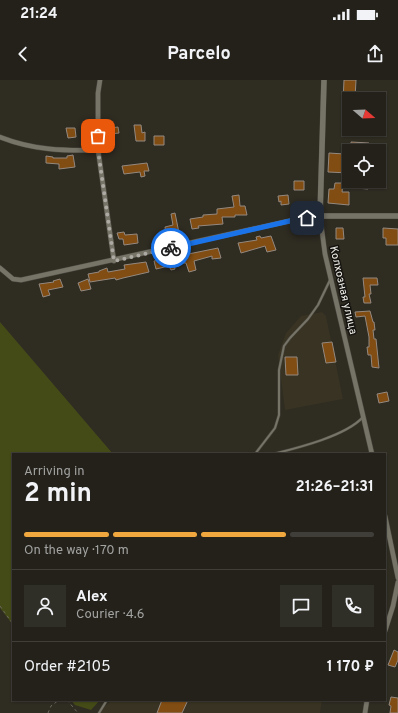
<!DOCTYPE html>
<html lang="en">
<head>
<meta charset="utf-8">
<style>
  :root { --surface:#23211a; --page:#2f2e27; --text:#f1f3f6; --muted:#a3a3a2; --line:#403e39; --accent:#efa73e }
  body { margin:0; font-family:Overpass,sans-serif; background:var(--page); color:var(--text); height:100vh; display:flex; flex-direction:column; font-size:15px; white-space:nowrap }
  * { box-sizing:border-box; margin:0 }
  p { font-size:13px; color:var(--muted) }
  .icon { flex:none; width:22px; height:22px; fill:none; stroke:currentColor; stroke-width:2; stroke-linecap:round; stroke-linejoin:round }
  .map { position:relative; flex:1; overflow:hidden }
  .details { position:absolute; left:12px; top:373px; width:374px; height:248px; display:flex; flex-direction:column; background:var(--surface); border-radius:0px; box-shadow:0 1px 3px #0004,0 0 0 1px var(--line) }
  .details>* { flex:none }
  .needle { width:26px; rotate:109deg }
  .controls { position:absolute; left:342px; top:12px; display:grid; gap:8px }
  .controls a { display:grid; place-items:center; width:44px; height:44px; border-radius:0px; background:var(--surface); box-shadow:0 1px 3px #0004,0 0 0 1px var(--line); font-size:20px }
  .pin { position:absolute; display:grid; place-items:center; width:34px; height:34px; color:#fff; margin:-17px; border-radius:8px; box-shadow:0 2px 6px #0006 }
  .courier { position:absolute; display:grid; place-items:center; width:40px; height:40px; margin:-20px; border:3px solid #1a73e8; border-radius:50%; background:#fff; color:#222; box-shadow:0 1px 5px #0007 }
  .summary em { font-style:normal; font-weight:700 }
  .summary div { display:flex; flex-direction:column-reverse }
  .summary { display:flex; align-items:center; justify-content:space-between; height:68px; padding:0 12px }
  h1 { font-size:26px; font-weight:700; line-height:30px }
  .bar { display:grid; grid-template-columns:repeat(4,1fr); gap:6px 4px; align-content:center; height:48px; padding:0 12px }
  .bar i { height:5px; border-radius:3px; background:var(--line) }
  .bar .active { background:var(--accent) }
  .bar p { grid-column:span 4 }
  .line { display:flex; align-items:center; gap:10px; padding:0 12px; border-top:1px solid var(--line) }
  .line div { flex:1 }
  .round { display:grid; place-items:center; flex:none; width:42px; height:42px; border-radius:0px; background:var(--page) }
  .status { display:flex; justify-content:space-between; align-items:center; height:28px; padding:0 20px; background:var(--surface); direction:ltr }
  .status svg { height:11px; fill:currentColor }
  header { display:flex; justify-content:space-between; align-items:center; height:52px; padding:0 12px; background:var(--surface); font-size:18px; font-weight:700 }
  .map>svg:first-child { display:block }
  .built { fill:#383322 }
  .green { fill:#454b17 }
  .building { fill:#814d12; stroke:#948980 }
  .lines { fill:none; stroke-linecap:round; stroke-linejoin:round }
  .service-casing { stroke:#4b4840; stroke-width:3 }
  .minor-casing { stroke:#4b4840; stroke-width:5.5 }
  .tertiary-casing { stroke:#4b4840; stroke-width:6 }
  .path { stroke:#6a685f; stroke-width:1; stroke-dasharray:3 3; stroke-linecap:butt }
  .service { stroke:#767367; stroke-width:2 }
  .minor { stroke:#767367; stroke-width:4.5 }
  .tertiary { stroke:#767367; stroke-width:5.5 }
  .done { stroke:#acaaa2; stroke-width:4; stroke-dasharray:0 7.2 }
  .route { stroke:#1a73e8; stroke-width:5 }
  .labels { text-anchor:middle; stroke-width:3; stroke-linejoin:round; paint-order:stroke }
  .street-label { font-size:11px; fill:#f0eee7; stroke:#161410 }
</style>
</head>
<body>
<div class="status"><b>21:24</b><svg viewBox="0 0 49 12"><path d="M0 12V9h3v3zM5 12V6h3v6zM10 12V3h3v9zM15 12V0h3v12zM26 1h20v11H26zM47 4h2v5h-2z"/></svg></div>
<header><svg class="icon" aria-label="back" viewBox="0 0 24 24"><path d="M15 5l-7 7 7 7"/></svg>Parcelo<svg class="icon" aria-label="share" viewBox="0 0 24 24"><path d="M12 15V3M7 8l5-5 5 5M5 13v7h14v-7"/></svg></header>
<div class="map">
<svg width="398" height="633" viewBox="0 0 398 633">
  <rect width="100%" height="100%" fill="#2f2c22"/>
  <!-- built -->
  <path class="built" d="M322,232L326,236L343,319L285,330L278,275L286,253L301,236Z
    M112,620H322L320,633H97Z"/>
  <!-- green -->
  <path class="green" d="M0,242L113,374H13V545L0,528Z
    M71,620H100L91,630L75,625Z"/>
  <!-- building -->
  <path class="building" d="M344,0H356L355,19H349V22H343Z
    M134,45H141L142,53L145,52V61H136Z
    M118,47L119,53L111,54L112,58H105L104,49Z
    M66,48H75L76,57L68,58Z
    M154,56H164V65H154Z
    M351,62L369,63V71L351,70Z
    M329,73L344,74V88H349V93L328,92Z
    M73,75L75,87L59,89V84L46,83V76L53,77V78H67V76Z
    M147,83L149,91H144L145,96L141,97L140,92L124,94L122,86Z
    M294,101H304V110H294Z
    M355,101H368V109L356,108Z
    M335,103H343L342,112H349V125L328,123L329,109H334Z
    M239,115L240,126H245L247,135H235V137H222L223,144L198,146L199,148L192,149L190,139L203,137V135L217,134V129L234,127L232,116Z
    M288,115L289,124L281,125V121L279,122L278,116Z
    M175,133L179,153L166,155L165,147L173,145L171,134Z
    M336,148H343L344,159H336Z
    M383,148L398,149V165H386V158H383Z
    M124,152L125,155L137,154L138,163L124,165L123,159H119L117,153Z
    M260,156L261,158L271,156L276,170L267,172L265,166L241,173L238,163L257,160L256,157Z
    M218,168L221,178L212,179V176L194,181L196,190L189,192L186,183H183L174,185L175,189L171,190L169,186L156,189L154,181Z
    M146,182L149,192L123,198L116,200L115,198L90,202L88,194L99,192V191L107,188L108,192L125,189L124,185Z
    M363,198H377L378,205H370L371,214H369L371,223H364L363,217H365Z
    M60,199L63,207L48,210L50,215L43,217L39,204L54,202L53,201Z
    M88,199L91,209L81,211L78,203Z
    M370,231L373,242H374L375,250H373L374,259H376L379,288L372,287L371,275H368L367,267H369V257L365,236L356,237L355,232Z
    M332,262L336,282L326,283L322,263Z
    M285,277H297L298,295H286Z
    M387,312L389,321L379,323L377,314Z
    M394,570L398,572V580L395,587L388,585Z
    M391,617L398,618V633H390L391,626L389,625Z
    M162,620H188L182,633H157Z"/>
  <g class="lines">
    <!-- service casing -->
    <g class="service-casing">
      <path id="service" d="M255,374L275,348L279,335V290L284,266L290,258L308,239L318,225L330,200
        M273,374C297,368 346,356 363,337
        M99,633L107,620"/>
    </g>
    <!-- minor casing -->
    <g class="minor-casing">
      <path id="minor" d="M100,0L98,13V70L114,181
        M0,57C33,70 63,71 98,70
        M0,188L13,199L21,200L294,140L320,136L325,174L372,374
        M385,436L398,498
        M385,551L393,526L398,502
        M365,633L367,620"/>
    </g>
    <!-- tertiary casing -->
    <g class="tertiary-casing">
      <path id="tertiary" d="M324,0L320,136H398"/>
    </g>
    <!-- path -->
    <path class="path" d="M0,526L13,544
      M67,620L78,633
      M48,633L51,626L59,620"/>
    <!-- service -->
    <use href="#service" class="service"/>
    <!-- minor -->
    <use href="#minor" class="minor"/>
    <!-- tertiary -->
    <use href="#tertiary" class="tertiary"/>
  </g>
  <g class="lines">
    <!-- done -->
    <path class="done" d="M98,56V70L114,181L171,168"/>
    <!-- route -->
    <path class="route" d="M171,168L294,140L307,138"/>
  </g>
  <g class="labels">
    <!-- street labels -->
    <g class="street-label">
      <text transform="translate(344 210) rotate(77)" y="4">Колхозная улица</text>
    </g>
  </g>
</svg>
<div class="controls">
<a><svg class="needle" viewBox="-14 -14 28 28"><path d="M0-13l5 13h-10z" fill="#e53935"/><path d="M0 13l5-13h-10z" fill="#a3a3a2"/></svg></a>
<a><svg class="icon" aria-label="locate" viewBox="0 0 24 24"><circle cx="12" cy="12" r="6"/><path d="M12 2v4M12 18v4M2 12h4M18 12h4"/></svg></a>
</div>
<div class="pin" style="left:98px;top:56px;background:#ea580c"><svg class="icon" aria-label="bag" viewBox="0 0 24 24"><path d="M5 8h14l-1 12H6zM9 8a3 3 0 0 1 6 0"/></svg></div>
<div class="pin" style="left:307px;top:138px;background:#1f2937"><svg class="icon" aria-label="home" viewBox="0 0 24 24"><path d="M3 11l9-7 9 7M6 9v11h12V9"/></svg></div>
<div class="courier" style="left:171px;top:168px"><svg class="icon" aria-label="bike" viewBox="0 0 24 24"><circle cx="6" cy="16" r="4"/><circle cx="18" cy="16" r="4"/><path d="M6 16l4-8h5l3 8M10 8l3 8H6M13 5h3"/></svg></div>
<section class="details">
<div class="summary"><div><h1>2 min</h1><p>Arriving in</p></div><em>21:26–21:31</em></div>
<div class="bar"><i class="active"></i><i class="active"></i><i class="active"></i><i></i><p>On the way · 170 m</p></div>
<div class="line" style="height:72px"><a class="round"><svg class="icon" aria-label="person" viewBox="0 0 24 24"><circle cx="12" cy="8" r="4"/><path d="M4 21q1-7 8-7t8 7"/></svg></a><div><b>Alex</b><p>Courier · 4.6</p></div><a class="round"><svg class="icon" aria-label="chat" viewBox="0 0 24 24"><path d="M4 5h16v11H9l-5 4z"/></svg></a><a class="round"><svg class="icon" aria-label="phone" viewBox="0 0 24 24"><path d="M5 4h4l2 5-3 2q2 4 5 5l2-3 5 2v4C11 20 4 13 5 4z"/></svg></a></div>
<div class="line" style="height:52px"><div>Order #2105</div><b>1 170 ₽</b></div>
</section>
</div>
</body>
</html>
